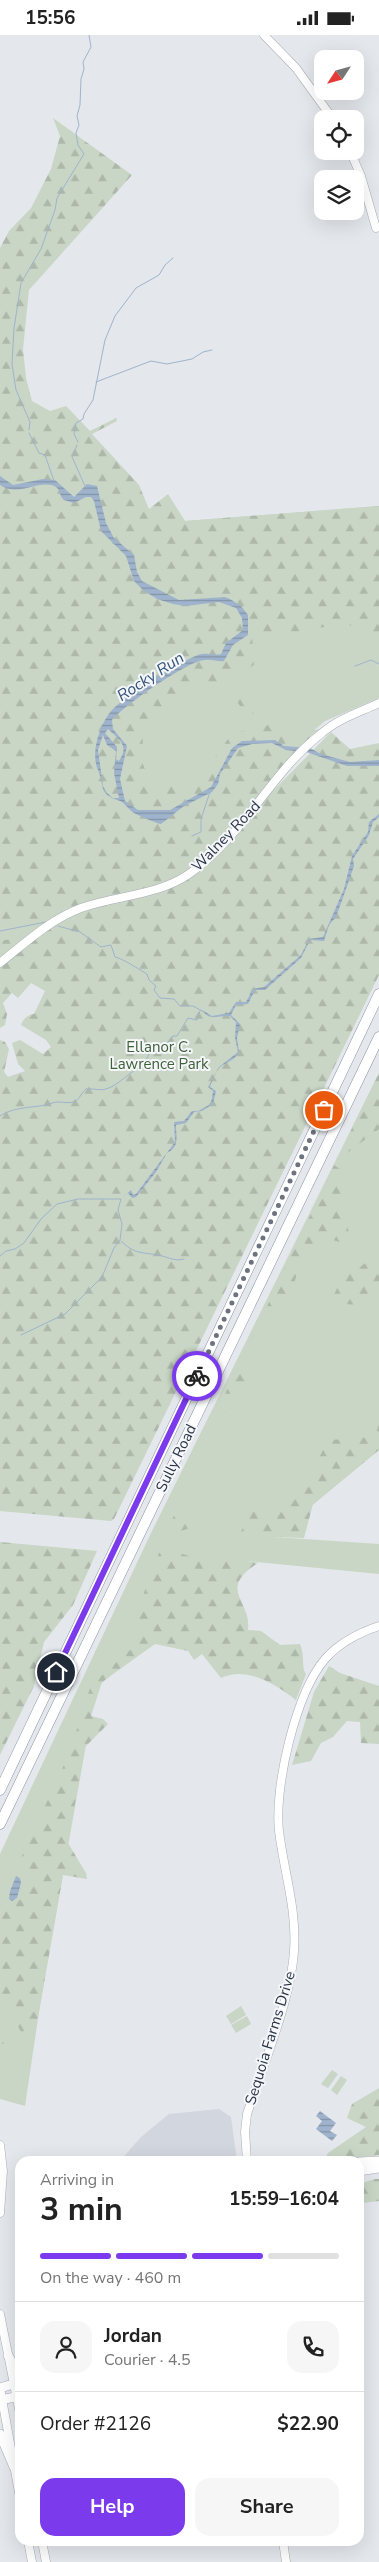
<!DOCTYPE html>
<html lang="en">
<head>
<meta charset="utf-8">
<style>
  :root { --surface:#fff; --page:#f6f6f6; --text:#222; --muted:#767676; --line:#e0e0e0; --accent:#7c3aed }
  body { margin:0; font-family:"Nunito Sans",sans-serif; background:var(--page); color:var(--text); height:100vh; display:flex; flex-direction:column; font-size:19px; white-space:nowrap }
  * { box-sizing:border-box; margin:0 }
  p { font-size:16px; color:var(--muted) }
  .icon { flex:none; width:28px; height:28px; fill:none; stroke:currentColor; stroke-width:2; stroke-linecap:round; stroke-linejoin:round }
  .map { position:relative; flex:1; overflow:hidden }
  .side { position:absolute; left:15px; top:2121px; width:349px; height:390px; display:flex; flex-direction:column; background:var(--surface); border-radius:15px; box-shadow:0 5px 20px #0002 }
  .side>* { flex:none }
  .needle { width:32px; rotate:234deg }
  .tools { position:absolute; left:314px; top:15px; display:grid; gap:10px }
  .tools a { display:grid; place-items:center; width:50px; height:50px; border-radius:10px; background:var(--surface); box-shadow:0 5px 20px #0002; font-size:25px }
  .pin { position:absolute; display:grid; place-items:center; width:42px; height:42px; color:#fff; margin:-21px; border:2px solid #fff; border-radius:50%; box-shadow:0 1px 5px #0007 }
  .courier { position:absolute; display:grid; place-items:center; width:50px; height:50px; margin:-25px; border:4px solid #7c3aed; border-radius:50%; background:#fff; color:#222; box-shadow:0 1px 6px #0007 }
  .head em { font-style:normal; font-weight:700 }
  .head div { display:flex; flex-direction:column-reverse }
  .head { display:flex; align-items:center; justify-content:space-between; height:85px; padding:0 25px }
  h1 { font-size:32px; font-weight:700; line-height:38px }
  .bar { display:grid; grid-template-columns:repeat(4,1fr); gap:8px 5px; align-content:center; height:60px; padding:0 25px }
  .bar i { height:6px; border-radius:4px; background:var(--line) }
  .bar .selected { background:var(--accent) }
  .bar p { grid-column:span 4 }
  .line { display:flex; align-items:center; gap:12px; padding:0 25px; border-top:1px solid var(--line) }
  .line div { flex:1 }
  .round { display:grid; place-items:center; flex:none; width:52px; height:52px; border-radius:15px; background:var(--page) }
  .cta { display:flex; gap:10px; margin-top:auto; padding:10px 25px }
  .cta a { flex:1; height:58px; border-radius:15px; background:var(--accent); color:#fff; font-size:20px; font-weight:700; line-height:58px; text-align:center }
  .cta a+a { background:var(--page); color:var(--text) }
  .status { display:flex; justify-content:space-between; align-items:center; height:35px; padding:0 25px; background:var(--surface); direction:ltr }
  .status svg { height:14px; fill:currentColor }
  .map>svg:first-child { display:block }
  .built { fill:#d2d6de }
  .green { fill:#c9d6c5 }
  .forest { fill:url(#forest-firs) }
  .water { fill:url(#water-rules); fill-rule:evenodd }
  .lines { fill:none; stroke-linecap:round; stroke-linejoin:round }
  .stream { stroke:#9fb4cc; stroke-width:1 }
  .secondary-casing { stroke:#a9aeb7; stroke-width:9 }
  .primary-casing { stroke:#a3abb8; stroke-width:10 }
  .highway-casing { stroke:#8b94a3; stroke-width:11 }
  .secondary { stroke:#fff; stroke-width:8 }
  .primary { stroke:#fff; stroke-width:9 }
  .highway { stroke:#fff; stroke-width:10 }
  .done { stroke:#6c737f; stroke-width:5; stroke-dasharray:0 9 }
  .route { stroke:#7c3aed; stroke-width:6 }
  .labels { text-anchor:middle; stroke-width:4; stroke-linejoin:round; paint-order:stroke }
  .street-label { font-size:15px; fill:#2b3445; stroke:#f4f6f9 }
  .park-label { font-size:15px; fill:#3f6138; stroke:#f4f6f9 }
  .water-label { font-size:16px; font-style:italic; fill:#34527a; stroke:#f4f6f9 }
</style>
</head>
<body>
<div class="status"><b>15:56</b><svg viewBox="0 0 49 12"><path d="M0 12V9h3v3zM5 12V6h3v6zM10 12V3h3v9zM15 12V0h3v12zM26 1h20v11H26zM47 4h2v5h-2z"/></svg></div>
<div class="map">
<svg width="379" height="2527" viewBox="0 0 379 2527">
  <defs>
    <pattern id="forest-firs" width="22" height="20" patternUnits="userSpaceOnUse" patternTransform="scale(1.25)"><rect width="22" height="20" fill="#c9d6c5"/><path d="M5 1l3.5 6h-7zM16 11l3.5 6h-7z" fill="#adb8ab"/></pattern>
    <pattern id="water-rules" width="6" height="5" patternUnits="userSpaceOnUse" patternTransform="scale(1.25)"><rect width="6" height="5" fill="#9fb4cc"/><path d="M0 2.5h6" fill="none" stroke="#8293a7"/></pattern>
  </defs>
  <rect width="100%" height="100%" fill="#e4e7ec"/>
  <!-- built -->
  <path class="built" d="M219,2074L231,2082L237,2126H120L141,2102L169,2079Z"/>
  <!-- green -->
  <path class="green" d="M0,441L108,492L379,471V663L325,686L306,702L194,830L182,839L73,870L0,922Z
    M379,1038V1415L274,1502L379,1509V1539L245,1526L96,1653L40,1970L25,2071L0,2064V1819L151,1498Z
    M241,1971L246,1980L231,1989L226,1981Z
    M247,1981L251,1989L236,1998L231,1990Z
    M332,2035L338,2039L328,2053L321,2049Z
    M341,2041L347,2045L337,2060L331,2055Z"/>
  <!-- forest -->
  <path class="forest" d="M53,83L132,140L29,255L23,314L26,343L32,366L50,376L66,371L90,396L116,383L117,386L92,399L139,450L149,474L168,459L185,486L379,471V601L373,602L349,590L314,593L274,603L252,599L254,630L209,656L198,646L182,662L153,677L145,688L142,695L143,710L140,722L151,749L155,752L165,753L167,748L185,749L200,742L228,704L238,697L269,690L300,706L313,695L321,694L228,797L182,839L155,851L90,866L71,873L40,893C19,885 21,877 0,890V213L9,196L31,173L51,134L60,101Z
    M234,652C243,658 256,667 253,679C241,678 235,663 231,653Z
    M331,697L350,714L379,708V940L114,1484L111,1486L0,1476V1005L5,1007L9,1014L4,1037L8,1042L25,1036L18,1029L12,1008L20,1005L43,1019L51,1012L46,1005L21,990C23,984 27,980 34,979L45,956L31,948L18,963L12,958L3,968L7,979L5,990L0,993V932L52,891L80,875L188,842Z
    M11,904L14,906L12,915L0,925V906Z
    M379,1038V1094C369,1101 344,1122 337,1124Z
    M334,1130L340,1134C347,1153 347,1161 338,1179L346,1182L349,1199L339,1207L327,1203L325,1209L315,1208L311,1222L298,1235L291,1259L287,1261L266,1288L262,1282Z
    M371,1224L379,1235V1261C368,1270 349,1272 336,1266L334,1260L347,1231L357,1234Z
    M251,1321V1329L237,1367L216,1386L213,1384L240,1328Z
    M379,1388V1415L313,1469L304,1503L244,1501L241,1497L251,1474L254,1471L284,1478L304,1453L328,1405L375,1402Z
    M217,1420L224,1442L219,1445L216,1444L208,1428Z
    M180,1470V1478L188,1481L193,1490L191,1493L173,1498L170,1491L177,1472Z
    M0,1507L97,1516L73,1570L44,1607L34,1651L0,1720Z
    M159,1518L183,1519L201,1525L215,1527L224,1520L229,1523L258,1528C216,1555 252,1565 248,1595L261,1596L280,1610L300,1609C305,1620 301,1633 306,1639L296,1665C275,1649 247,1631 221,1643L202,1619L194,1625L188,1616L155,1609L102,1647L91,1681L103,1684L108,1689L85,1712L68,1808L86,1838L87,1844L63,1840L38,1983L22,1999L0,1956V1875C24,1862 38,1862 17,1832L69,1719L91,1650L139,1607L133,1587Z
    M329,1631L340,1638L379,1651V1709L361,1708L360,1687L347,1686L333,1702L321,1708L311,1726L292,1730L314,1657Z
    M0,1999L5,2012L0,2030Z
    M379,2053V2120L324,2126L328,2118L366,2092L347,2083L352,2069Z
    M375,2144H379V2166L362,2168L359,2184V2149Z"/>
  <!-- water -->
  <path class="water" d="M0,441L13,450L43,444L55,445L74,462L87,449L97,451L106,488L114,503L134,520L137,537L142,546L179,565L225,562L230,564L241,571L248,580V600L233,610L224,626C218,627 212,624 205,625C189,625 123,671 112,685L113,694L127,711L120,744L125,766L138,775H170L211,752L232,713L242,706L275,705L284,711L310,713L321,719L350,727L379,725V731H347L306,717L286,715L272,708L252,709L238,713L220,739L218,749L212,757L184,771L161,789C158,789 137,780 134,778C129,775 125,768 120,766C97,758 106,754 98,735C90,718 100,688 112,675C128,659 177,628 198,620C206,617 213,621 221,619L226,608L243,595L242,583L236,573L219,567L186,571L173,569L157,564L143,555L134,546L126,521L101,496L94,466L91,462H86L74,468L64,465C59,461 61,456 56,452C40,443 19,463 0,450ZM108,694C119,705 130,710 119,726L116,724L117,712L105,698ZM103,700L107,710L116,716L114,738L119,763H113L107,758L103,751L98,715Z
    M379,779V782L373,787L369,800L353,824L354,831L345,857L336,882L329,890L324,906L310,905L301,923L265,955H255L248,969L236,970L231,980L240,989L237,1003L239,1017C235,1024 230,1026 223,1030C217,1033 212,1046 210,1052L216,1056L213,1069L202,1076L194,1077L186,1088L176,1090C176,1101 180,1112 167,1118L156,1137L136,1162L132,1163L128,1158L121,1164L131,1155L133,1160L136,1159L175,1107L174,1087L184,1086L192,1076H198L211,1069L213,1056L208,1052L219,1032L238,1017L235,1003L236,987L230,981C217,980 210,987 202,975L212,981L229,978L236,967H246L253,954L264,952L301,920L309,904L323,902L344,854L352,821L368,797L369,787Z
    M16,1841L20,1843L21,1848L17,1863L12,1866L9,1864L10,1856Z
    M320,2076L336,2088L330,2096L337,2100L332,2106L316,2094L322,2086L316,2081Z"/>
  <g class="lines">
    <!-- stream -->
    <path class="stream" d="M96,347L151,326L167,329L192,324L203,317L212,315
      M29,395L30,387L16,355L12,329L14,293L21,248L41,214L55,175L57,163L84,119L78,110L76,98L79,90L77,81L80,70L81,44L84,34L83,27L91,12L89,0
      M29,398L39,418L45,420L54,446
      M78,407L74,399L76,388L83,384L84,379L93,365L105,305L115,281L136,253L159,240L165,230L173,223
      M77,410L72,422L85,451
      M355,631L371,625L379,629
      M192,801L201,797V784L210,757
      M58,891L80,897L101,912L111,910L115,922C124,924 138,934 147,939L149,945L156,951L154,955L160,963L174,964L180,971H193L204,977
      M0,896L46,887
      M0,1081C16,1070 36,1074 52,1068C60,1065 68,1070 76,1066C80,1063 82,1057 86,1054C92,1053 100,1056 106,1054C120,1050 129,1036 143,1031L149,1019L163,1013L173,1001H177L188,983L197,985L200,976
      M121,1206C134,1219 141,1217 157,1220C167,1221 173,1227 184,1224
      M0,1221L6,1216L15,1214L24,1208L41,1184L57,1169L78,1164H121L118,1175L122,1189L120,1205L114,1213L102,1242L65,1279L21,1300"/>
    <!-- secondary casing -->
    <g class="secondary-casing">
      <path id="secondary" d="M264,0L296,33L333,84
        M350,116L361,141L376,193L379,192
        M0,928C25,908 51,884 81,873C117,860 157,861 189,839C243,802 271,737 322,698C338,684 360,677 379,668
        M0,2110L3,2136L0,2178
        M247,2126L245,2097L247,2079C263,2031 291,1964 294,1916C297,1874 284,1837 279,1796C274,1751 296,1658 325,1624C340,1607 358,1598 379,1591
        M0,2279L20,2379
        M0,2353L20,2463
        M28,2506L32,2527
        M42,2506L46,2527
        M283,2506L286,2527"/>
    </g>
    <!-- primary casing -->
    <g class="primary-casing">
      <path id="primary" d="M359,2127L379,2126
        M359,2136L379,2133
        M8,2320L15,2334L20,2337
        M0,2353L20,2347
        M0,2365L20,2361
        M0,2399L14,2432"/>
    </g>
    <!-- highway casing -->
    <g class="highway-casing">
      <path id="highway" d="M0,1755L379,959
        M0,1789L379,1002"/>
    </g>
    <!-- secondary -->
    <use href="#secondary" class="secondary"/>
    <!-- primary -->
    <use href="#primary" class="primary"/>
    <!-- highway -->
    <use href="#highway" class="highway"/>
  </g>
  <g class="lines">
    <!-- done -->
    <path class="done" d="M197,1341L324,1075"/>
    <!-- route -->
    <path class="route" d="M56,1637L197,1341"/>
  </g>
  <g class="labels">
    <!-- street labels -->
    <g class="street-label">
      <text transform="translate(226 801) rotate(-46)" y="5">Walney Road</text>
      <text transform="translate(176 1423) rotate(-64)" y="5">Sully Road</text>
      <text transform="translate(270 2003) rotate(-73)" y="5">Sequoia Farms Drive</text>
    </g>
    <!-- park labels -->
    <g class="park-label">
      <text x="159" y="1017">Ellanor C.<tspan x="159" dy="17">Lawrence Park</tspan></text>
    </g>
    <!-- water labels -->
    <g class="water-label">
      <text transform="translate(150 641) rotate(-33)" y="6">Rocky Run</text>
    </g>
  </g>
</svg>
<div class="tools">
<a><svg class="needle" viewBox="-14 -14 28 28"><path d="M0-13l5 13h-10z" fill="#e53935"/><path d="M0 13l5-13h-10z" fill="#767676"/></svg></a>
<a><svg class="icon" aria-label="locate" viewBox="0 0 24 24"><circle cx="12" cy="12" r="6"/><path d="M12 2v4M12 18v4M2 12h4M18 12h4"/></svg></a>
<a><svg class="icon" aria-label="layers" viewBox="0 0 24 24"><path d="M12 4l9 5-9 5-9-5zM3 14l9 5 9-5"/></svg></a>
</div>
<div class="pin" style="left:324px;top:1075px;background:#ea580c"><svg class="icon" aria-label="bag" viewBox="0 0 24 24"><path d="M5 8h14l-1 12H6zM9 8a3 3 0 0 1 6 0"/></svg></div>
<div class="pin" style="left:56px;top:1637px;background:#1f2937"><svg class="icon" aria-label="home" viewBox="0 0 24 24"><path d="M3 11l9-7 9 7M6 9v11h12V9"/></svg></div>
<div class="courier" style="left:197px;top:1341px"><svg class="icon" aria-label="bike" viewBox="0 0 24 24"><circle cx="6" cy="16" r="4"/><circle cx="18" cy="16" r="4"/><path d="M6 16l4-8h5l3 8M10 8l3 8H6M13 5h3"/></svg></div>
<section class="side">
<div class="head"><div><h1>3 min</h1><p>Arriving in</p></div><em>15:59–16:04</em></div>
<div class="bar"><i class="selected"></i><i class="selected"></i><i class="selected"></i><i></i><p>On the way · 460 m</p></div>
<div class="line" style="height:90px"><a class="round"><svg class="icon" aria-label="person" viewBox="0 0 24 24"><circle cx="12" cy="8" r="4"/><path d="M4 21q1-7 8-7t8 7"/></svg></a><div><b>Jordan</b><p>Courier · 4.5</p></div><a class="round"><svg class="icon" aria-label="phone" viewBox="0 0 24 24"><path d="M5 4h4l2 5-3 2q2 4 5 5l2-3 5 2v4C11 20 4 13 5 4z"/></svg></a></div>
<div class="line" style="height:65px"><div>Order #2126</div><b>$22.90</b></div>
<div class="cta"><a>Help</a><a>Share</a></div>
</section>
</div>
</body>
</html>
